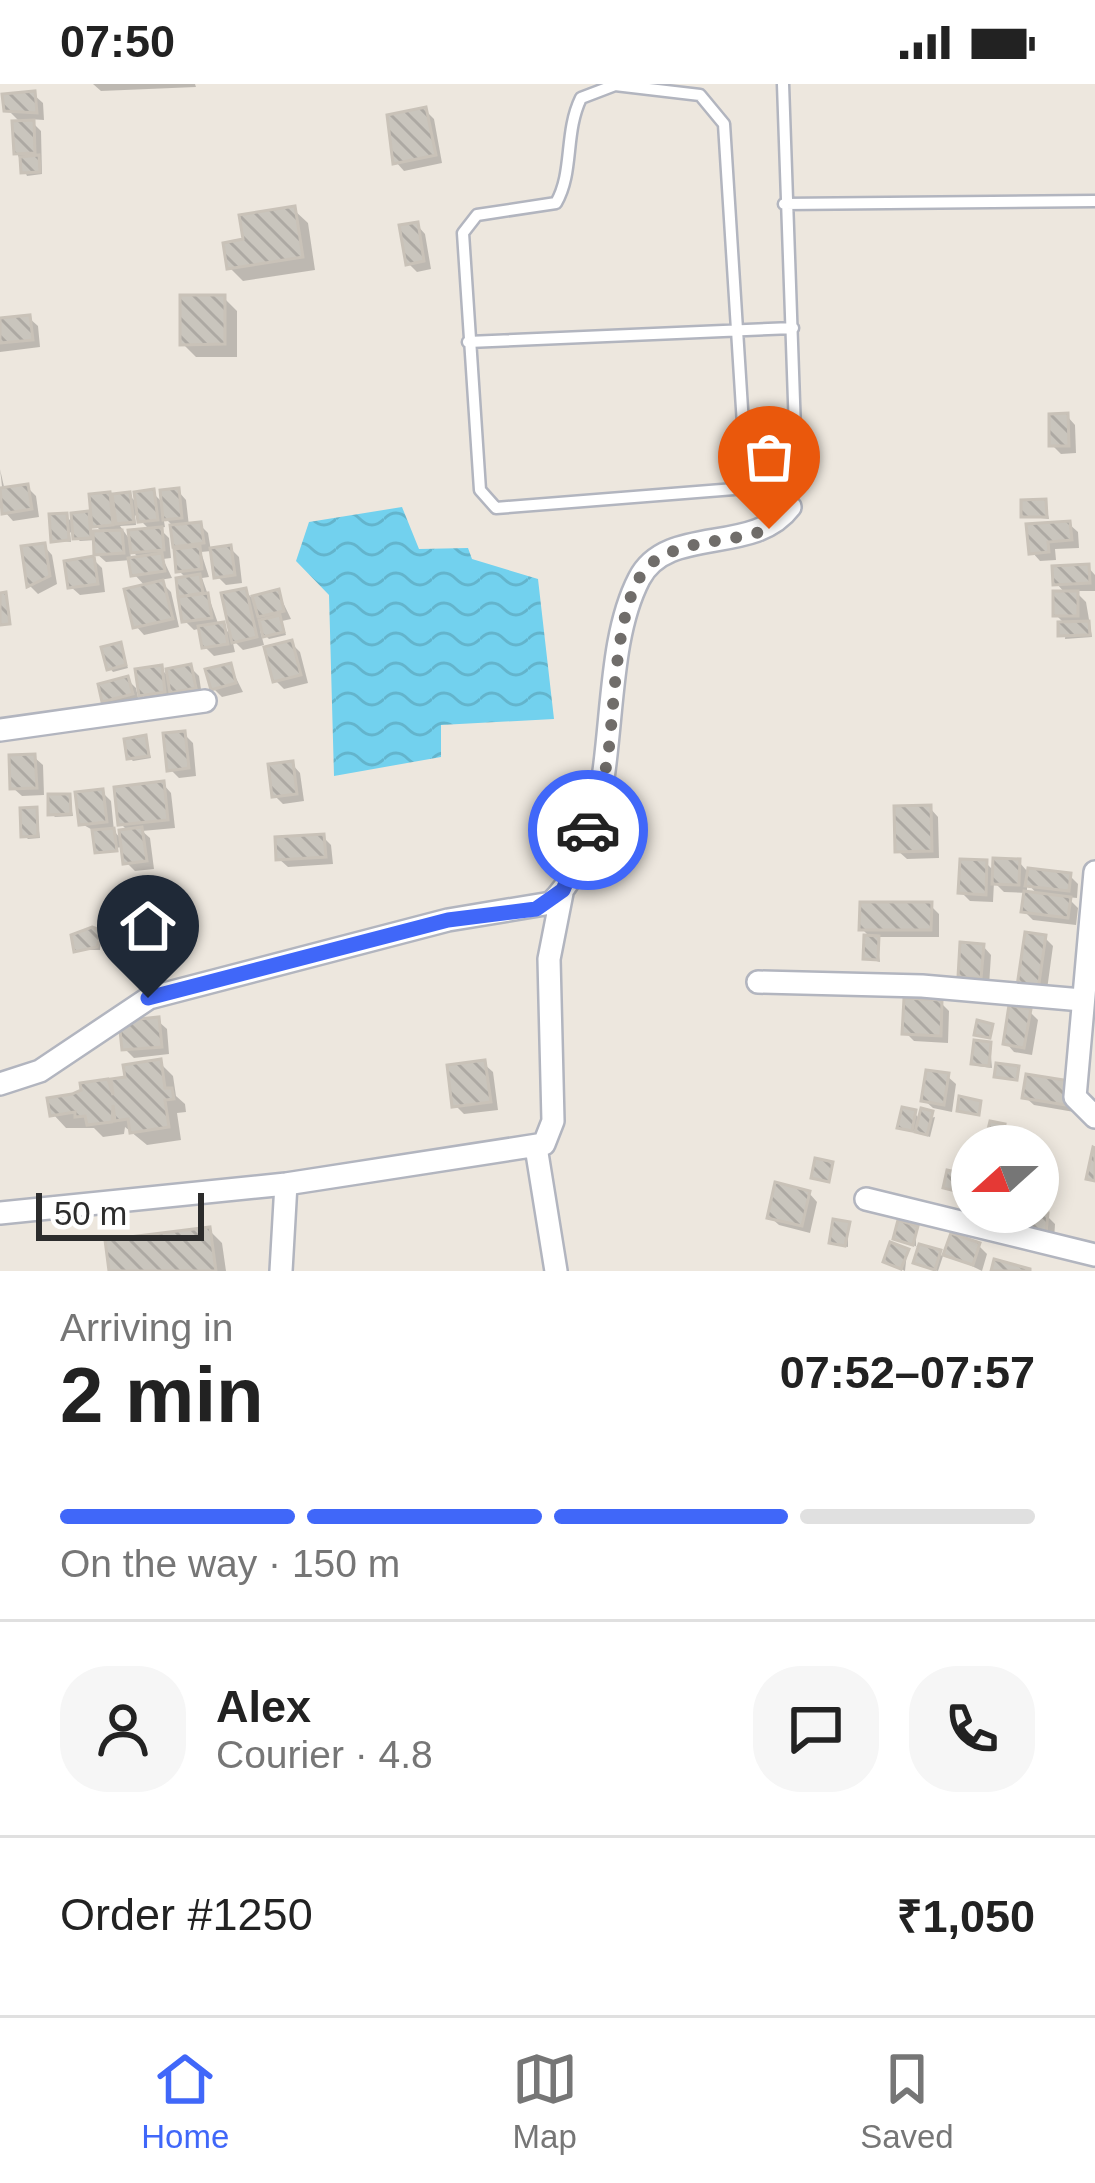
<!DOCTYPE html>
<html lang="en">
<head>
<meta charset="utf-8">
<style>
  :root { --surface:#fff; --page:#f6f6f6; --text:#222; --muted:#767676; --line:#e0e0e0; --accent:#4067f9 }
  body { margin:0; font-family:Helvetica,sans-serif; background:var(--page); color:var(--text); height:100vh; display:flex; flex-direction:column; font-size:45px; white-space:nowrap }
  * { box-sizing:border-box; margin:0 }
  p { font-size:39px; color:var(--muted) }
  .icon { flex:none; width:66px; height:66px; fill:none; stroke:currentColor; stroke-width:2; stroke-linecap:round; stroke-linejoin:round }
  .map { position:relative; height:1187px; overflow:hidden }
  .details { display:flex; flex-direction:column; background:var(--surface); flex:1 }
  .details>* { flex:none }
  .needle { width:78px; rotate:249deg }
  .buttons { position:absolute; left:951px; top:1041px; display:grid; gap:24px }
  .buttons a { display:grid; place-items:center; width:108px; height:108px; border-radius:50%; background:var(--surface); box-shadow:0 6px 18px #0003; font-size:60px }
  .scale { position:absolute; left:36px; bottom:30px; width:168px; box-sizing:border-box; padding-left:12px; border:6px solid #2c2c2c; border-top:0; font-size:33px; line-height:42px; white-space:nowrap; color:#2c2c2c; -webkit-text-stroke:9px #fff; paint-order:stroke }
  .pin { position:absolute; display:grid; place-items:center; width:102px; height:102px; color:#fff; margin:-123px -51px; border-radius:50% 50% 50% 0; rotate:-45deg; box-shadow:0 0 12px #0007 }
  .pin .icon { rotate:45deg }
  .courier { position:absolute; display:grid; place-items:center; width:120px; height:120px; margin:-60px; border:9px solid #4067f9; border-radius:50%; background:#fff; color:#222; box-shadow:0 3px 15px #0007 }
  .headline em { font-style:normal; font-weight:700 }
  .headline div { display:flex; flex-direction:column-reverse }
  .headline { display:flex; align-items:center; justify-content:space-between; height:204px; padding:0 60px }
  h1 { font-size:78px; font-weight:700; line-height:90px }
  .bar { display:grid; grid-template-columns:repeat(4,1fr); gap:18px 12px; align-content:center; height:144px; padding:0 60px }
  .bar i { height:15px; border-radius:9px; background:var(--line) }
  .bar .current { background:var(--accent) }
  .bar p { grid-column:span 4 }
  .line { display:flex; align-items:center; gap:30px; padding:0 60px; border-top:3px solid var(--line) }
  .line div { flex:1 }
  .round { display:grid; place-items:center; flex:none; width:126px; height:126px; border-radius:48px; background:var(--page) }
  .status { display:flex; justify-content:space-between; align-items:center; height:84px; padding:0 60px; background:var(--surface); direction:ltr }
  .status svg { height:33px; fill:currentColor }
  .tabs { display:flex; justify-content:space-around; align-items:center; height:168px; border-top:3px solid var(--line); background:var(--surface); font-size:33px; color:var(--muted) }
  .tabs a { display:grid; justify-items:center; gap:6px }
  .tabs .current { color:var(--accent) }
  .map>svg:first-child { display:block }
  .water { fill:url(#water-waves) }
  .shadow { fill:#0003; fill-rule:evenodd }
  .building { fill:url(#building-back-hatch); stroke:#c9c2b8; stroke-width:3 }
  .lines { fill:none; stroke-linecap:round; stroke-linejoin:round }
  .lane-casing { stroke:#b2b5bf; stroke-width:15 }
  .street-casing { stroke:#b2b5bf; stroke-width:26 }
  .lane { stroke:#fff; stroke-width:10 }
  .street { stroke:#fff; stroke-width:21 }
  .done { stroke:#706d6a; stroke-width:12; stroke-dasharray:0 21.6 }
  .route { stroke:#4067f9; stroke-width:15 }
</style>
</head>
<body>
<div class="status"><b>07:50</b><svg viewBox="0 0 49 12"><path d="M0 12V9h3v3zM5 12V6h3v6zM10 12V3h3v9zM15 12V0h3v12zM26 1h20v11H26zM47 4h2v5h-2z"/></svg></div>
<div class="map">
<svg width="1095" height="1187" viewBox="0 0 1095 1187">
  <defs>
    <pattern id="water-waves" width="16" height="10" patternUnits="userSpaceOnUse" patternTransform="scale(3)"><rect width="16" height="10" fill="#72d1ee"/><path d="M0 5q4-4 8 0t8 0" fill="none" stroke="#63b4cc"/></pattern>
    <pattern id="building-back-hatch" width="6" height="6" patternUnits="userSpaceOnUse" patternTransform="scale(3)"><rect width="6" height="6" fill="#c9c5bd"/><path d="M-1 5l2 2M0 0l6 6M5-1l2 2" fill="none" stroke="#ada9a3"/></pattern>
  </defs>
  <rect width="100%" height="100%" fill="#ede7de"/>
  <!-- water -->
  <path class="water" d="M402,423L419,465L468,464L472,475L538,495L554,635L441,641V673L334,692L329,511L296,477L309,438Z"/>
  <!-- shadow -->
  <path class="shadow" d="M93,0H195L196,3L101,7Z
    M34,11L43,19L44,36L29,35L41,47L42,90L27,92L17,69L21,39L7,25Z
    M425,26L434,35L442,79L404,87L396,78Z
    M294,126L308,139L315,186L243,197L230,184L247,158Z
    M417,141L425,150L431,185L417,188L408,179Z
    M224,214L237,227V273H196L183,260Z
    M29,234L38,242L40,263L0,268V237Z
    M1067,332L1075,341L1076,369L1061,370L1052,361Z
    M0,385L5,407L27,403L36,412L39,433L13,437L5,428Z
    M178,407L186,416L189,442L200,441L208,449L211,467L201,468L209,493L202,494L219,542L233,551L245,507L253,515L278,508L291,535L282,537L286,551L269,555L260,546L264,561L243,566L232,555L235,568L214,572L205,563L202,544L194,546L185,537L181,511L187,495L179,487L173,442L163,432L165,443L159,444L169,454L171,474L163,475L172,494L159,496L171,508L179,543L144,551L136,542L146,503L134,490L141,476L130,465L131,476L106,478L97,470L96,456L80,457L70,448L71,458L54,456L66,432L75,441L87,430L95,438L109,411L116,419L129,411L138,420L153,409L164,420ZM135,431L151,447L133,460L120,442L136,441ZM91,437L104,450H92Z
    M1045,418L1049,435L1024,432Z
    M1069,440L1078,448L1079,464L1055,465L1056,476L1040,477L1032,468Z
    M44,462L52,471L57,500L38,510L30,502Z
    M230,464L239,473L242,499L226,501L217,492Z
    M93,475L102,484L105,508L80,511L71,503Z
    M1088,483L1095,491V507H1075L1086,518L1092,553L1065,555L1066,541L1056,531L1066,510L1056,499Z
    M291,559L300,568L308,599L284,605L276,597Z
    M120,561L128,584L113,588L110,584Z
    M230,582L243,608L222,613L213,604Z
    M190,583L199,592L202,612L181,616L171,605L172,616L150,619L136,604L139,618L114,625L105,616L128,596L142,610L160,584L170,594Z
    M184,650L193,659L196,692L179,694L170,685Z
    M145,654L151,674L133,677L130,674Z
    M34,673L43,681L44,711L22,712L13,704Z
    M292,680L300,689L304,717L283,720L274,711Z
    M163,700L171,709L175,744L142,747L150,754L154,785L135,787L126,778L132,762L97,766L96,748L82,740L102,708L111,717L114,747L123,757L129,748L121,740Z
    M69,713L73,732L55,733L51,729Z
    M930,724L938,733L939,774L907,775L898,767Z
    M36,726L40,754L28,755L24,751Z
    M323,753L331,761L333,780L288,783L279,775Z
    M1019,778L1027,787L1070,792L1078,800L1077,814L1067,813L1078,824L1076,841L1033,836L1024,827L1039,812L1027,799V809L1004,808L994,798L993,818L970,817L961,808L986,779L996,789Z
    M930,821L939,830V853H876L880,878L866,874L867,850L862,845Z
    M101,850L100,866H77Z
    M1045,854L1053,862L1046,913L1028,910Z
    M983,862L991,871L989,902L969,900L961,892Z
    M941,919L949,927L948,959L914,957L906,949Z
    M1029,927L1038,936L1032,971L1014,968L1006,959Z
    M158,937L167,945L169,970L134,974L125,965Z
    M990,961L992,984L978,982L974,979Z
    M160,979L173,992L176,1012L185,1020L186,1028L177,1029L181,1056L147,1061L125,1043L124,1050L103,1053L94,1044H66L53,1030L73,1013L107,999L116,1007Z
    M484,980L493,988L498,1026L464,1030L455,1021Z
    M947,992L956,1000L952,1028L933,1024L924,1016Z
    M1077,1009L1074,1028L1034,1021L1025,1013Z
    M914,1029L921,1036L935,1033L930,1053L901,1043Z
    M972,1095V1116L946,1103Z
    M1038,1103L1050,1112L1049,1127L1041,1126L1055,1140L1054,1156L1001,1143L1003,1128H1038Z
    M809,1109L817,1118L810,1149L779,1141L770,1133Z
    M848,1141V1163L835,1161L832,1158Z
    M916,1144V1162L943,1172L938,1187L919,1182L920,1164L896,1154Z
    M209,1146L222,1159L226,1187H112Z
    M979,1162L987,1170L982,1187L947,1170Z
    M907,1168L905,1187L886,1178Z"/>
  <!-- building -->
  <path class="building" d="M35,7L37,29L4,27L2,10Z
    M426,23L436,71L393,80L387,31Z
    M34,36L35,69L14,70L12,37Z
    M39,71L40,88L21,89L20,73Z
    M295,122L303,173L227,185L223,159L243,155L239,131Z
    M418,138L424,177L406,181L399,141Z
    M180,211H225V260L180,261Z
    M30,231L33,256L0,259V234Z
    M1068,329L1069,362H1049V330Z
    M28,400L32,425L2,430L0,404Z
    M179,404L182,434L163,436L160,406Z
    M154,405L158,436L138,438L134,408Z
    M110,408L113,441L92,443L89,410Z
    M130,408L134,438L116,440L112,410Z
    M1046,415L1047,433H1021V416Z
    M89,427L91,454L73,455L71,429Z
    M67,429L69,456L51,458L49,430Z
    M1070,437L1072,456L1048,458L1049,468L1029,470L1026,440Z
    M201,438L204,459L173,463L170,441Z
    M162,443L164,466L131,469L128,446Z
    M122,446L124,469L94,471L93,447Z
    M45,459L50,492L27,503L21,462Z
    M231,461L235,491L214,494L210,464Z
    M200,462L202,485L176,488L174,465Z
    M162,469L165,487L131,492L128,474Z
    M94,472L98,500L68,504L64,477Z
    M1089,480L1090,499L1053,501L1052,482Z
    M200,490L203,509L178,513L176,494Z
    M163,496L173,535L133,544L124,505Z
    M246,504L257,553L232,559L221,509Z
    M279,505L284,527L258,533L252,512Z
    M1053,507H1078V532H1053Z
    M6,508L10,540L0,541V509Z
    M208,509L212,534L182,538L178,513Z
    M280,531L284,548L263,553L259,536Z
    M1089,537L1090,551L1058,552V538Z
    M224,538L228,560L202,564L198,542Z
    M292,556L301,591L273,598L264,563Z
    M121,558L126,581L107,586L101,563Z
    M231,579L236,599L211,606L205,585Z
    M191,580L196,604L170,609L166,585Z
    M162,581L165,608L139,612L135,585Z
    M128,592L133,610L102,618L98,600Z
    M185,647L189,684L167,687L163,649Z
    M146,651L149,672L127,675L124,655Z
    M35,670L37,704L10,705L9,671Z
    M293,677L297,710L272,713L268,680Z
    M164,697L168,736L118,741L114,703Z
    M103,705L107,738L79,741L75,708Z
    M48,710H70L71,730L48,731Z
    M931,721L932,767L895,768L894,722Z
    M37,723L38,752L21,753L20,724Z
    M142,743L147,777L123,780L119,746Z
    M114,744L117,767L95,769L92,746Z
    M324,750L326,773L276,776L275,753Z
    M993,774L1020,775L1019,801L992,800Z
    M960,775L987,776L986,811L958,809Z
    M1028,784L1071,789L1069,807L1025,802Z
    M1024,807L1071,813L1068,834L1021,828Z
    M860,818H932L931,846H859Z
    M92,843L103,847L97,863L74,868L71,851Z
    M1025,848L1046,851L1038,906L1017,902Z
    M864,851L879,852L878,876L863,875Z
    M960,858L984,860L981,895L958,893Z
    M904,914L942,916L941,952L902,950Z
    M1009,921L1031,925L1024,964L1003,960Z
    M159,933L162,963L122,966L119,937Z
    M977,936L993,940L990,954L974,951Z
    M974,956L991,958L989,982L971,980Z
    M161,975L165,1004H172L174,1015L165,1016L169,1043L130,1049L128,1035L115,1037L113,1021L112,1038L87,1041L85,1032L75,1033V1028L50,1032L47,1014L72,1010L81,1006L80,999L108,995L113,1011L111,995L125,993L123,981Z
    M485,976L491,1018L452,1023L447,981Z
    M996,979L1019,982L1017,996L994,993Z
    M926,986L949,989L944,1021L921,1017Z
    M1026,990L1070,997L1066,1021L1022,1014Z
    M959,1012L981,1017L979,1031L957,1027Z
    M902,1023L916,1026L912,1047L897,1044Z
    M921,1024L933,1027L927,1051L915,1048Z
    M990,1037L1005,1040L1001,1062H984Z
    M1093,1063L1095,1064V1097L1086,1095Z
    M815,1074L833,1078L829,1098L811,1094Z
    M947,1086L972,1092V1111L943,1104Z
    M775,1098L810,1107L802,1142L767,1134Z
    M1000,1128L1048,1129L1046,1149L998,1144Z
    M833,1135L850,1138L845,1162L829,1159Z
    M898,1136L918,1142L913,1161L893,1155Z
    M210,1143L216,1187H109L105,1156Z
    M951,1149L980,1159L973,1181L943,1171Z
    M890,1158L909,1165L901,1185L883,1178Z
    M919,1160L941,1166L935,1186L913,1179Z
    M994,1175L1030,1185V1187H991Z"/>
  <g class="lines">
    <!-- lane casing -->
    <g class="lane-casing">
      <path id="lane" d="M783,0L796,375
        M615,1L700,11L724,40L747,404L496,424L480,406L463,149L477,131L556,119C574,88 564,49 581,14Z
        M784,120L1095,117
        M468,258L793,244"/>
    </g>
    <!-- street casing -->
    <g class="street-casing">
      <path id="street" d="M0,646L205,617
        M1095,788L1075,1013L1095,1033
        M758,898L922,902L1082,916
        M0,1000L40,987L149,914L448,836L551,819C630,740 592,586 639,495C667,440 753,472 790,423
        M536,1063L556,1187
        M866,1115L1095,1171
        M0,1129L286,1100L544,1060L553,1037L549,875L562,809
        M281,1187L286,1100"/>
    </g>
    <!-- lane -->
    <use href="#lane" class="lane"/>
    <!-- street -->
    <use href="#street" class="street"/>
  </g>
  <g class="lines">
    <!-- done -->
    <path class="done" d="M588,746C594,725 602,704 606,683C616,634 612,508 653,478C687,454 732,459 769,445"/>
    <!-- route -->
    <path class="route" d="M148,914L448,836L536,825L563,806L588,746"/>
  </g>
</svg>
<div class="buttons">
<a><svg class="needle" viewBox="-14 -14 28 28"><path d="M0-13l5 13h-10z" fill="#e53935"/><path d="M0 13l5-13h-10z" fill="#767676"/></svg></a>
</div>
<div class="scale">50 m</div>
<div class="pin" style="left:769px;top:445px;background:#ea580c"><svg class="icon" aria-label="bag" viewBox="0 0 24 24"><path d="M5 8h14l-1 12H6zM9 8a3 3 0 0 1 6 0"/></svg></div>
<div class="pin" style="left:148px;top:914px;background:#1f2937"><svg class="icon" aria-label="home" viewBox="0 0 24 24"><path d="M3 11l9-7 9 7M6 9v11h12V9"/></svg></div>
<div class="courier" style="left:588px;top:746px"><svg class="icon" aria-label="car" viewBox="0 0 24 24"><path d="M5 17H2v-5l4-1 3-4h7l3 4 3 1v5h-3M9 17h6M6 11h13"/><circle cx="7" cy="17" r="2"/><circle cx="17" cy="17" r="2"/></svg></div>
</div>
<section class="details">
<div class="headline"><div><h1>2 min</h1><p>Arriving in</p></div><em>07:52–07:57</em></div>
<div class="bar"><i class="current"></i><i class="current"></i><i class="current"></i><i></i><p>On the way · 150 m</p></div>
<div class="line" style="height:216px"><a class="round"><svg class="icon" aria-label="person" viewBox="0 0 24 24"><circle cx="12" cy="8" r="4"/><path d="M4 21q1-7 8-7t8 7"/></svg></a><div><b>Alex</b><p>Courier · 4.8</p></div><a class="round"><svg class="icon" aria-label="chat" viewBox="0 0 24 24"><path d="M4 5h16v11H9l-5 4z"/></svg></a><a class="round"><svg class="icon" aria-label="phone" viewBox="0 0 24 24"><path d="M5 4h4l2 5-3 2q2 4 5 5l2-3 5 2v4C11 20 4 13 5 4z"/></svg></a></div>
<div class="line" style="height:156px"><div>Order #1250</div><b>₹1,050</b></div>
</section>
<nav class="tabs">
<a class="current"><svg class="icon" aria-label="home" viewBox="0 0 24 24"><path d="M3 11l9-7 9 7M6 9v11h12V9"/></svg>Home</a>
<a><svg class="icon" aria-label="map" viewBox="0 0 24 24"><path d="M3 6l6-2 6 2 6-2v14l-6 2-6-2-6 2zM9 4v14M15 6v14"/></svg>Map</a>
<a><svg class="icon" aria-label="saved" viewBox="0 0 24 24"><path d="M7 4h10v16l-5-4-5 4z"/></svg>Saved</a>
</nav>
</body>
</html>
